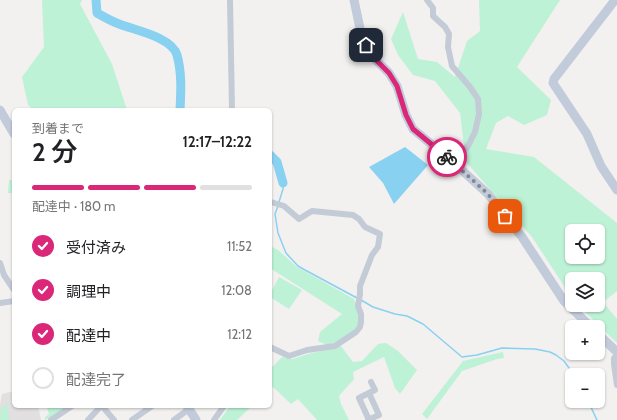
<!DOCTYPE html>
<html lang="ja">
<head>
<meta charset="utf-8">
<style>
  :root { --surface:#fff; --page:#f6f6f6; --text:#202124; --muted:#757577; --line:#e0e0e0; --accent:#db2777 }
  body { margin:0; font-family:Cabin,"Noto Sans JP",sans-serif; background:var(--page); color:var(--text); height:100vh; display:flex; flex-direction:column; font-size:15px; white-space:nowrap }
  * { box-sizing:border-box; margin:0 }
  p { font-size:13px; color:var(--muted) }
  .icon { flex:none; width:22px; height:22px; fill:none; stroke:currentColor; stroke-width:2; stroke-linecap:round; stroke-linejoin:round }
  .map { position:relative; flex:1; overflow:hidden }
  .panel { position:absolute; left:12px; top:108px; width:260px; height:300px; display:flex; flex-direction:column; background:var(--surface); border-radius:6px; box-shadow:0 1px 3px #0004 }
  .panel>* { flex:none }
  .tools { position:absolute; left:565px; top:224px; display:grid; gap:8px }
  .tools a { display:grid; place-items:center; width:40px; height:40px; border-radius:6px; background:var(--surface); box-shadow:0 1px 3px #0004; font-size:20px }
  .pin { position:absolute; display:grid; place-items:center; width:34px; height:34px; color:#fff; margin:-17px; border-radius:8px; box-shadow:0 2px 6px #0006 }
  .courier { position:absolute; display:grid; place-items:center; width:40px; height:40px; margin:-20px; border:3px solid #db2777; border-radius:50%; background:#fff; color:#222; box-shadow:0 1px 5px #0007 }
  .summary em { font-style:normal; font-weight:600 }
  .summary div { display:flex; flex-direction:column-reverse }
  .summary { display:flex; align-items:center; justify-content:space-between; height:68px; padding:0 20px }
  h1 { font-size:26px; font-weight:600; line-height:30px }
  .bar { display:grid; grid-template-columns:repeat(4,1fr); gap:6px 4px; align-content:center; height:48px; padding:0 20px }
  .bar i { height:5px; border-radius:3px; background:var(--line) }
  .bar .active { background:var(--accent) }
  .bar p { grid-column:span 4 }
  ol { padding:0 20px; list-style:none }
  li { display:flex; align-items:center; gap:12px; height:44px }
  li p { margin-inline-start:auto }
  li .icon { padding:4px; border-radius:50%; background:var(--accent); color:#fff; stroke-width:4 }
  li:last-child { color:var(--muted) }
  li i { width:22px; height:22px; border:2px solid var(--line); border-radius:50% }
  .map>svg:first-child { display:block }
  .education { fill:#e1dfdf }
  .green { fill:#bdf2d6; fill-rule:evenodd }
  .water { fill:#89d1f0 }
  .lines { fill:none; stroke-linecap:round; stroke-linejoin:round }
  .stream { stroke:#89d1f0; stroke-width:1.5 }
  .river { stroke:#89d1f0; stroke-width:9 }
  .street { stroke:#c3cbd6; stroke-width:6 }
  .secondary { stroke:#c2cbda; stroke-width:9 }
  .done { stroke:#838992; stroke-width:4; stroke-dasharray:0 7.2 }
  .route { stroke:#db2777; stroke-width:5 }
</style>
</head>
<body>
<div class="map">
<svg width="617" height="420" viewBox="0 0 617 420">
  <rect width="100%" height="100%" fill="#f3f0f0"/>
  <!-- education -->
  <path class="education" d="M14,391V406H38L41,420H0V405L2,394Z"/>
  <!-- green -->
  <path class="green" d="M42,0H82L80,4L112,64L127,110H34L28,105L22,77L44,47Z
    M479,0H560L517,67L551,100L547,115L524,125L508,116L496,123L486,149L534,157L617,223V291L603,302L617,319V343L578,305H598V279H572V298L532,237L466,162L460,113L435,81L413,75L398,55L391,39L403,12L418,59L437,62L455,77L467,41L480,31ZM572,231H598V257H572Z
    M9,180H14V193H8Z
    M270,246L278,250L297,267L354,299L361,319L355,331L343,340L327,345L318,341L320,332L342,314L270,268Z
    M279,277L302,290L289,309L270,297V294Z
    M386,343L398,351L417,370L400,394L395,388L384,357L353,372L354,379L339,396L341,404L349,420H317L298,399L291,404L273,387L270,389V369L282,357L293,359L308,354L341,346L353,362L362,361L378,344Z
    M503,352L504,358L497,359L462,371L427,419L422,414L463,361Z
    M7,403L9,420H0L1,409Z
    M52,406H69L45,420V417L49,414L47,408Z
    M230,406H252L237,420H220Z"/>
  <!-- water -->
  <path class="water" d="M405,147L428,165L394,204L383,183L369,167Z"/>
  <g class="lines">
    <!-- stream -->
    <path class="stream" d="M279,202L283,189V183
      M278,206L275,214L278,233L286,253L298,266L305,270L357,298
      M361,300L373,307L395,314L407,316L423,324L462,357L477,355L502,348L535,349L550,352L556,355L564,361L574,375
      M588,401L597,420"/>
    <!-- river -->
    <path class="river" d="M96,0L97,13C104,17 111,21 119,24C134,30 172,37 177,55C182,73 181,91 180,110
      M270,155L277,162L283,183"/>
    <!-- street -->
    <path class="street" d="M230,0L232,110
      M427,0L433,8V16L445,27L449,34L448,47L452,66L470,87L478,99L479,114L475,132L468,146L454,163
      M0,263L4,275L14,290
      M0,303L14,301
      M270,347L289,356L307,350L335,346L356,332L360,327L361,322V314L358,306L360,294V286L372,255L378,247L380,234L365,227L359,219L353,215L312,211L299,219L284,206L271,202
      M617,355L614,358V364L617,385
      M102,406L114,420
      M51,420L72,406
      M88,420L101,406
      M132,420L152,406
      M174,420L189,409
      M214,420L224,406
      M368,420L379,415L369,393
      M369,420L359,398L375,390L371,382"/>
    <!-- secondary -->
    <path class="secondary" d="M354,0L362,38L376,60L389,73L397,86L406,115L413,129L454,163L488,194L522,237L564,301L591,327
      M615,0L554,79L553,83L587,134L601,166L617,190
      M0,110L14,134
      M598,334L617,352
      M187,406L196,420"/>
  </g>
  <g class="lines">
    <!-- done -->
    <path class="done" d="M447,157L488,194L505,216"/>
    <!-- route -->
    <path class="route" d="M366,45L376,60L389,73L397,86L406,115L413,129L447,157"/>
  </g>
</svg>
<div class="tools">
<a><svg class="icon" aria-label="locate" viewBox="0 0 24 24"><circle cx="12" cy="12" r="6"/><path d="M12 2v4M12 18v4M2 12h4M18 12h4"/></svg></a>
<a><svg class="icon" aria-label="layers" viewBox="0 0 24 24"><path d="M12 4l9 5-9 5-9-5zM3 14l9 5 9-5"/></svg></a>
<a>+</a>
<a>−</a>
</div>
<div class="pin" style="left:505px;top:216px;background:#ea580c"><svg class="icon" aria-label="bag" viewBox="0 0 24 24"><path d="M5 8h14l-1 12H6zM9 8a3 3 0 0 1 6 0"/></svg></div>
<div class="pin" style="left:366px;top:45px;background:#1f2937"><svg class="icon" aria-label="home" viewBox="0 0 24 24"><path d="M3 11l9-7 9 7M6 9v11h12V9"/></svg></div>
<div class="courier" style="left:447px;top:157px"><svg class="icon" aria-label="bike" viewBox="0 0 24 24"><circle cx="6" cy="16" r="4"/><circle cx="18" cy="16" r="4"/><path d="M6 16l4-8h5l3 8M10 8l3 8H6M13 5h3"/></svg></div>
<section class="panel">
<div class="summary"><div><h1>2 分</h1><p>到着まで</p></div><em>12:17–12:22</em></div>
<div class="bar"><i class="active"></i><i class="active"></i><i class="active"></i><i></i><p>配達中 · 180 m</p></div>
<ol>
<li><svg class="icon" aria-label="check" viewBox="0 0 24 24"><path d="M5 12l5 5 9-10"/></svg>受付済み<p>11:52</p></li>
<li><svg class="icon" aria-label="check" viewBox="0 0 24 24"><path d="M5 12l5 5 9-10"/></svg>調理中<p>12:08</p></li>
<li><svg class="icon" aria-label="check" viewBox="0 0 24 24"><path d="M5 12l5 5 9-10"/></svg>配達中<p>12:12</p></li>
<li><i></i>配達完了</li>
</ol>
</section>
</div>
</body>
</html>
